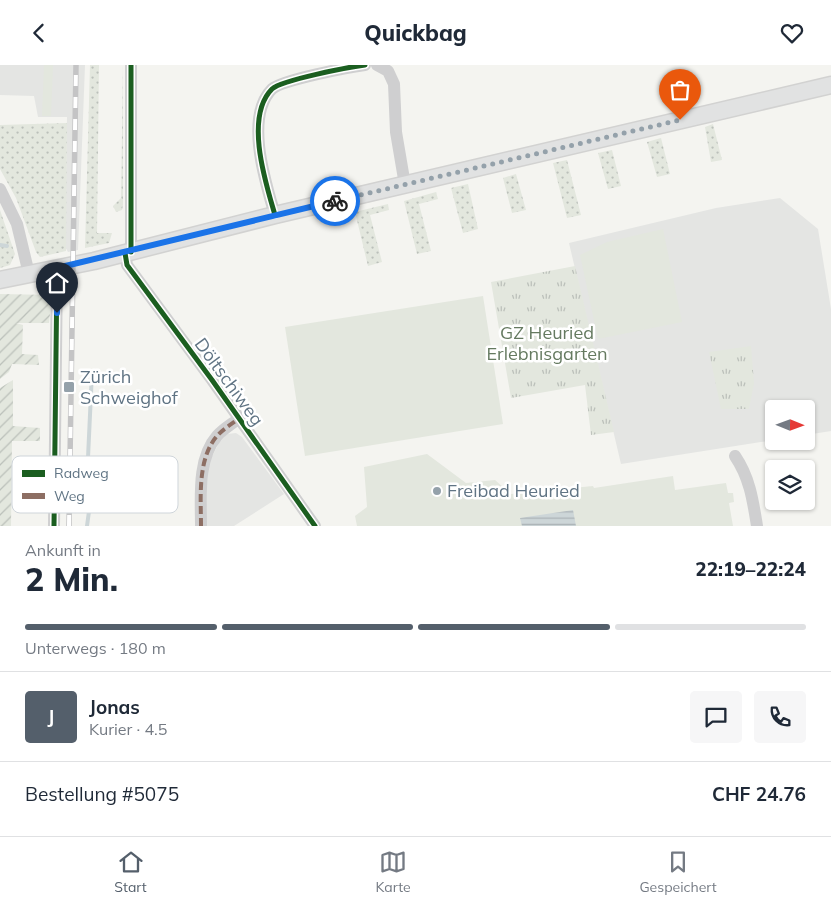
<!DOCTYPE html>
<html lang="de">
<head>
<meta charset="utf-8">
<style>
  :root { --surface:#fff; --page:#f6f6f7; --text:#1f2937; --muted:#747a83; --line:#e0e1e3; --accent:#545f6b }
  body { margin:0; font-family:Mulish,sans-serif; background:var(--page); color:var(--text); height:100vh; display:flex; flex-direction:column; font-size:19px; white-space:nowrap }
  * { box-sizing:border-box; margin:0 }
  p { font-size:16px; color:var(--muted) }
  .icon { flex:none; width:28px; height:28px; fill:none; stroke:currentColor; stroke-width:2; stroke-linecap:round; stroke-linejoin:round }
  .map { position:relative; height:461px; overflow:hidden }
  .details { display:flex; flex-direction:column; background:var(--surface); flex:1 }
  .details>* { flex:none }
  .needle { width:32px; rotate:91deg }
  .buttons { position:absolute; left:765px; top:335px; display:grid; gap:10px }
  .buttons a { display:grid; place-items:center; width:50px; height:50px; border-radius:5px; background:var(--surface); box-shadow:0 1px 4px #0004; font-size:25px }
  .pin { position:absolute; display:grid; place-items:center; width:42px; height:42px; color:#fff; margin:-51px -21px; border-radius:50% 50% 50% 0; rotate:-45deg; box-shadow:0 0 5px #0007 }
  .pin .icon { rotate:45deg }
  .courier { position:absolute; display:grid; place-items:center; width:50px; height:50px; margin:-25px; border:4px solid #1a73e8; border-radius:50%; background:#fff; color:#222; box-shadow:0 1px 6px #0007 }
  .overview em { font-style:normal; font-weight:800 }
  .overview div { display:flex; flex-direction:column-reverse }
  .overview { display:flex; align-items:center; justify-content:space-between; height:85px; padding:0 25px }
  h1 { font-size:32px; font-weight:800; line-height:38px }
  .bar { display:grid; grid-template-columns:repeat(4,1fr); gap:8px 5px; align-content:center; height:60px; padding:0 25px }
  .bar i { height:6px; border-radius:4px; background:var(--line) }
  .bar .current { background:var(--accent) }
  .bar p { grid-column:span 4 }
  .line { display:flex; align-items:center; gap:12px; padding:0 25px; border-top:1px solid var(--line) }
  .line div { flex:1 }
  .round { display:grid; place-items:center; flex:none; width:52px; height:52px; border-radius:5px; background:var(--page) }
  header { display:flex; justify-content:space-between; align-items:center; height:65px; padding:0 25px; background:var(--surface); font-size:22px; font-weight:800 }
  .menu { display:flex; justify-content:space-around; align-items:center; height:70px; border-top:1px solid var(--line); background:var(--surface); font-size:14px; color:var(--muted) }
  .menu a { display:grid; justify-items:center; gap:2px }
  .menu .current { color:var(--accent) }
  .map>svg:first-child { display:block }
  .built { fill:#e4e5e3 }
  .grass { fill:url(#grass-dots) }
  .park { fill:url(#park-tufts) }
  .garden { fill:url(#garden-furrows) }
  .pitch { fill:#e3e7de }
  .water { fill:url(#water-rules) }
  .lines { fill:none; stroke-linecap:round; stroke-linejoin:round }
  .stream { stroke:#cdd6d8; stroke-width:4 }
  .major-casing { stroke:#d2d2d1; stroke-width:19 }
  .minor { stroke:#cfcfd0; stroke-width:12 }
  .major { stroke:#e1e2e2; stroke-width:16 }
  .rail-casing { stroke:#c4c4c5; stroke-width:5.5 }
  .rail { stroke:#fff; stroke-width:4; stroke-dasharray:11; stroke-linecap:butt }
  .quiet { stroke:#8d6e63; stroke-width:4; stroke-dasharray:8 4; stroke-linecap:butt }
  .cycleway-casing { stroke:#fff; stroke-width:8 }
  .cycleway { stroke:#1b5e20; stroke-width:5 }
  .done { stroke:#94a1aa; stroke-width:5; stroke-dasharray:0 9 }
  .route { stroke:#1a73e8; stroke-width:6 }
  .poi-dot { fill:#94a1aa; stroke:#fff; stroke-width:2 }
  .labels { text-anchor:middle; stroke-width:5; stroke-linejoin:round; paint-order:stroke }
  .park-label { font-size:18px; fill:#657a60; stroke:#fff }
  .poi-label { font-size:18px; fill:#607484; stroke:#fff; text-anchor:start }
  .street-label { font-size:18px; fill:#607484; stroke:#fff }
  .key { fill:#fff; stroke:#cfd5da; stroke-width:1 }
  .key-label { font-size:14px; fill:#607484 }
</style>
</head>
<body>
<header><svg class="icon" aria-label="back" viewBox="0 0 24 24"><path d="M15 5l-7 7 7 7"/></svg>Quickbag<svg class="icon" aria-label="heart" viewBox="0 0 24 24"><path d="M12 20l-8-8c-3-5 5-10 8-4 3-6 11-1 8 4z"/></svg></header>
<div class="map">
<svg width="831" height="461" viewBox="0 0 831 461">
  <defs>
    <pattern id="grass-dots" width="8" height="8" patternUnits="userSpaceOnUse" patternTransform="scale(1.25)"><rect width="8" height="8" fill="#e3e7de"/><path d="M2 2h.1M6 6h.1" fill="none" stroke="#bbc0ba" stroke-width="1.8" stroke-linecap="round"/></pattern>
    <pattern id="park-tufts" width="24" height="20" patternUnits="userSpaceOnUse" patternTransform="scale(1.25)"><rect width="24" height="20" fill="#e3e7de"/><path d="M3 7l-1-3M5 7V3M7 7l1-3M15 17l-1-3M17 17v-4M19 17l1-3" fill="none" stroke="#bbc0ba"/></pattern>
    <pattern id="garden-furrows" width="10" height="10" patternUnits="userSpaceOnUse" patternTransform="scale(1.25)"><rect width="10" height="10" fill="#e3e7de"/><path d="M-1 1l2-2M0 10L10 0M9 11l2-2" fill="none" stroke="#bbc0ba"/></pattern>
    <pattern id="water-rules" width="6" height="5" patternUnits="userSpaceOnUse" patternTransform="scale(1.25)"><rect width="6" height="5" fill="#cdd6d8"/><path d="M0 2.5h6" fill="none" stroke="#aab2b5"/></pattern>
  </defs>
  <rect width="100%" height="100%" fill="#f4f4f0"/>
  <!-- built -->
  <path class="built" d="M0,0H85L78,185L68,187L65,182L67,52H38L34,31L0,30Z
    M780,133L818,164L831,244V366L806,370V344H774V375L621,399L569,178L716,143Z
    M236,368L242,372L284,429L234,461H205L208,399L219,378L227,369Z"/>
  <!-- grass -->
  <path class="grass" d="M90,0H99L97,168H112L109,178L85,183Z
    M123,0V140L122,145L116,147L113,141L121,133Z
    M67,58L66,186L40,192L36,187L16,133L0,104V60Z
    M713,59L722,95L711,97L705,62Z
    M661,73L670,109L657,112L647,77Z
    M612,85L621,121L608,124L598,88Z
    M567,95L581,150L567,153L553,98Z
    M516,109L526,145L512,148L503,113Z
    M468,119L478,164L463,168L451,123Z
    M436,127L438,134L419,139L431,186L417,189L404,136Z
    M388,139L389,145L370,150L382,197L368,201L355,147Z
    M0,145L15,189L10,200L0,203Z"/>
  <!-- park -->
  <path class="park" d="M575,201L614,367L591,370L585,320L511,333L491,217Z
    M751,281L754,318L749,344H721L709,287Z"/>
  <!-- garden -->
  <path class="garden" d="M0,229L52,230L49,258H16L23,260L22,289L38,290L39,300L12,299L9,307L0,314Z
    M13,315V361L40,363V376H12L11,461H0V323Z"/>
  <!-- pitch -->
  <path class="pitch" d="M44,0H53L51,51H42Z
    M663,164L682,257L598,274L580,190L607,177Z
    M483,231L503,359L305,391L285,262Z
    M427,389L466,418L495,415L511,429L593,421L594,423L673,411L675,425L726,418L728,428H733L734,437L729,438L733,461H357L355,451L367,442L364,402Z"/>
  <!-- water -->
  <path class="water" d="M573,445L576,461H522L520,453Z"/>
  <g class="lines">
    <!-- stream -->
    <path class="stream" d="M0,180L7,181
      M87,414L92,307
      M85,428L90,439L87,461"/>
    <!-- major casing -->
    <g class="major-casing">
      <path id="major" d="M0,215L94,196L275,150L831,20"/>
    </g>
    <!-- minor -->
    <path class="minor" d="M377,0L388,6L394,19L396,67L405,120
      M0,124L17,159L29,209
      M275,150C266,119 244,52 272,24C282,15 349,2 365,0
      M131,187V0
      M125,188L127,200L212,315L315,461
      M735,391C750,413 753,436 757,461
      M54,461L57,203
      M201,461C201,433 197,394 217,371C223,364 232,359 238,354"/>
    <!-- major -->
    <use href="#major" class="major"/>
    <!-- rail casing -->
    <g class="rail-casing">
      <path id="rail" d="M69,461L76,0"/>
    </g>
    <!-- rail -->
    <use href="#rail" class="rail"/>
    <!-- quiet -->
    <path class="quiet" d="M201,461C201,433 197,394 217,371C223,364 232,359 238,354"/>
    <!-- cycleway casing -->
    <g class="cycleway-casing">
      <path id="cycleway" d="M275,150C266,119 244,52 272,24C282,15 349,2 365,0
        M131,187V0
        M125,188L127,200L212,315L315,461
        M54,461L57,203"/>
    </g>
    <!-- cycleway -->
    <use href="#cycleway" class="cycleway"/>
  </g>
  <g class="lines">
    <!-- done -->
    <path class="done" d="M335,136L680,55"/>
    <!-- route -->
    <path class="route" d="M57,248V203L335,136"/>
  </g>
  <!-- markers -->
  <g class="poi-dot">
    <rect x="63" y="316" width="12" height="12" rx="2.5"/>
    <circle cx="437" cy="426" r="5"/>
  </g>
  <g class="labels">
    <!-- park labels -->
    <g class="park-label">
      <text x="547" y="274">GZ Heuried<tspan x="547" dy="21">Erlebnisgarten</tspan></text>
    </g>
    <!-- poi labels -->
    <g class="poi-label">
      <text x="80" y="318">Zürich<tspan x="80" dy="21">Schweighof</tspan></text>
      <text x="447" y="432">Freibad Heuried</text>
    </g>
    <!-- street labels -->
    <g class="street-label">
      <text transform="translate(229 317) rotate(54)" y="6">Döltschiweg</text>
    </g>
  </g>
  <!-- legend -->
  <rect x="12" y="391" width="166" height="57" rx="8" class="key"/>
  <rect x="22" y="405" width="23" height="7" fill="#1b5e20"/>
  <rect x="22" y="428" width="23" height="6" fill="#8d6e63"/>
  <g class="key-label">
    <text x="54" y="413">Radweg</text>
    <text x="54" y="436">Weg</text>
  </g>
</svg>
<div class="buttons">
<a><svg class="needle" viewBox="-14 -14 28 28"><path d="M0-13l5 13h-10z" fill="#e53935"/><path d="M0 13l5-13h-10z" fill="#747a83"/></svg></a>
<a><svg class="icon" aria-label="layers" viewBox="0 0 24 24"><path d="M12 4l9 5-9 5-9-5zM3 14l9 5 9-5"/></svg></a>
</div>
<div class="pin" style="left:680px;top:55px;background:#ea580c"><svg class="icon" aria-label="bag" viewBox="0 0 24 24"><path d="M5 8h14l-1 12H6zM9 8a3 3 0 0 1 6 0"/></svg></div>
<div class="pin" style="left:57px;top:248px;background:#1f2937"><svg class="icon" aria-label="home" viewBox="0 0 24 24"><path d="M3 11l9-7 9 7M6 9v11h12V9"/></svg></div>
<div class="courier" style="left:335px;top:136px"><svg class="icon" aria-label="bike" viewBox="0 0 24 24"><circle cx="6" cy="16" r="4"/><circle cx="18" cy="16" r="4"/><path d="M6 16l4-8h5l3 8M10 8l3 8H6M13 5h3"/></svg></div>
</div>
<section class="details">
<div class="overview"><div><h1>2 Min.</h1><p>Ankunft in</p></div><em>22:19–22:24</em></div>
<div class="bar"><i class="current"></i><i class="current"></i><i class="current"></i><i></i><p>Unterwegs · 180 m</p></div>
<div class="line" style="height:90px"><b class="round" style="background:var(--accent);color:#fff">J</b><div><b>Jonas</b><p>Kurier · 4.5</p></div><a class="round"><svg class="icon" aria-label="chat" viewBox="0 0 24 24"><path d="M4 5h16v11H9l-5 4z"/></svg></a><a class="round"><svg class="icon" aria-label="phone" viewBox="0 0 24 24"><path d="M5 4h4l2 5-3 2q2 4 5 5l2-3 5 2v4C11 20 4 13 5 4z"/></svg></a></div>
<div class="line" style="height:65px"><div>Bestellung #5075</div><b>CHF 24.76</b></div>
</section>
<nav class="menu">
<a class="current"><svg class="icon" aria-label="home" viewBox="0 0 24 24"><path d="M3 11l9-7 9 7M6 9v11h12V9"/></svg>Start</a>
<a><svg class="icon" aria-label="map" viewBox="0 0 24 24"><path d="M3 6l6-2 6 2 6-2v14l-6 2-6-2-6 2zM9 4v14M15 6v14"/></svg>Karte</a>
<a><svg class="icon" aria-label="saved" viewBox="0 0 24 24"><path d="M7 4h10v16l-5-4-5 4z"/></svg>Gespeichert</a>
</nav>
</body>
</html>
